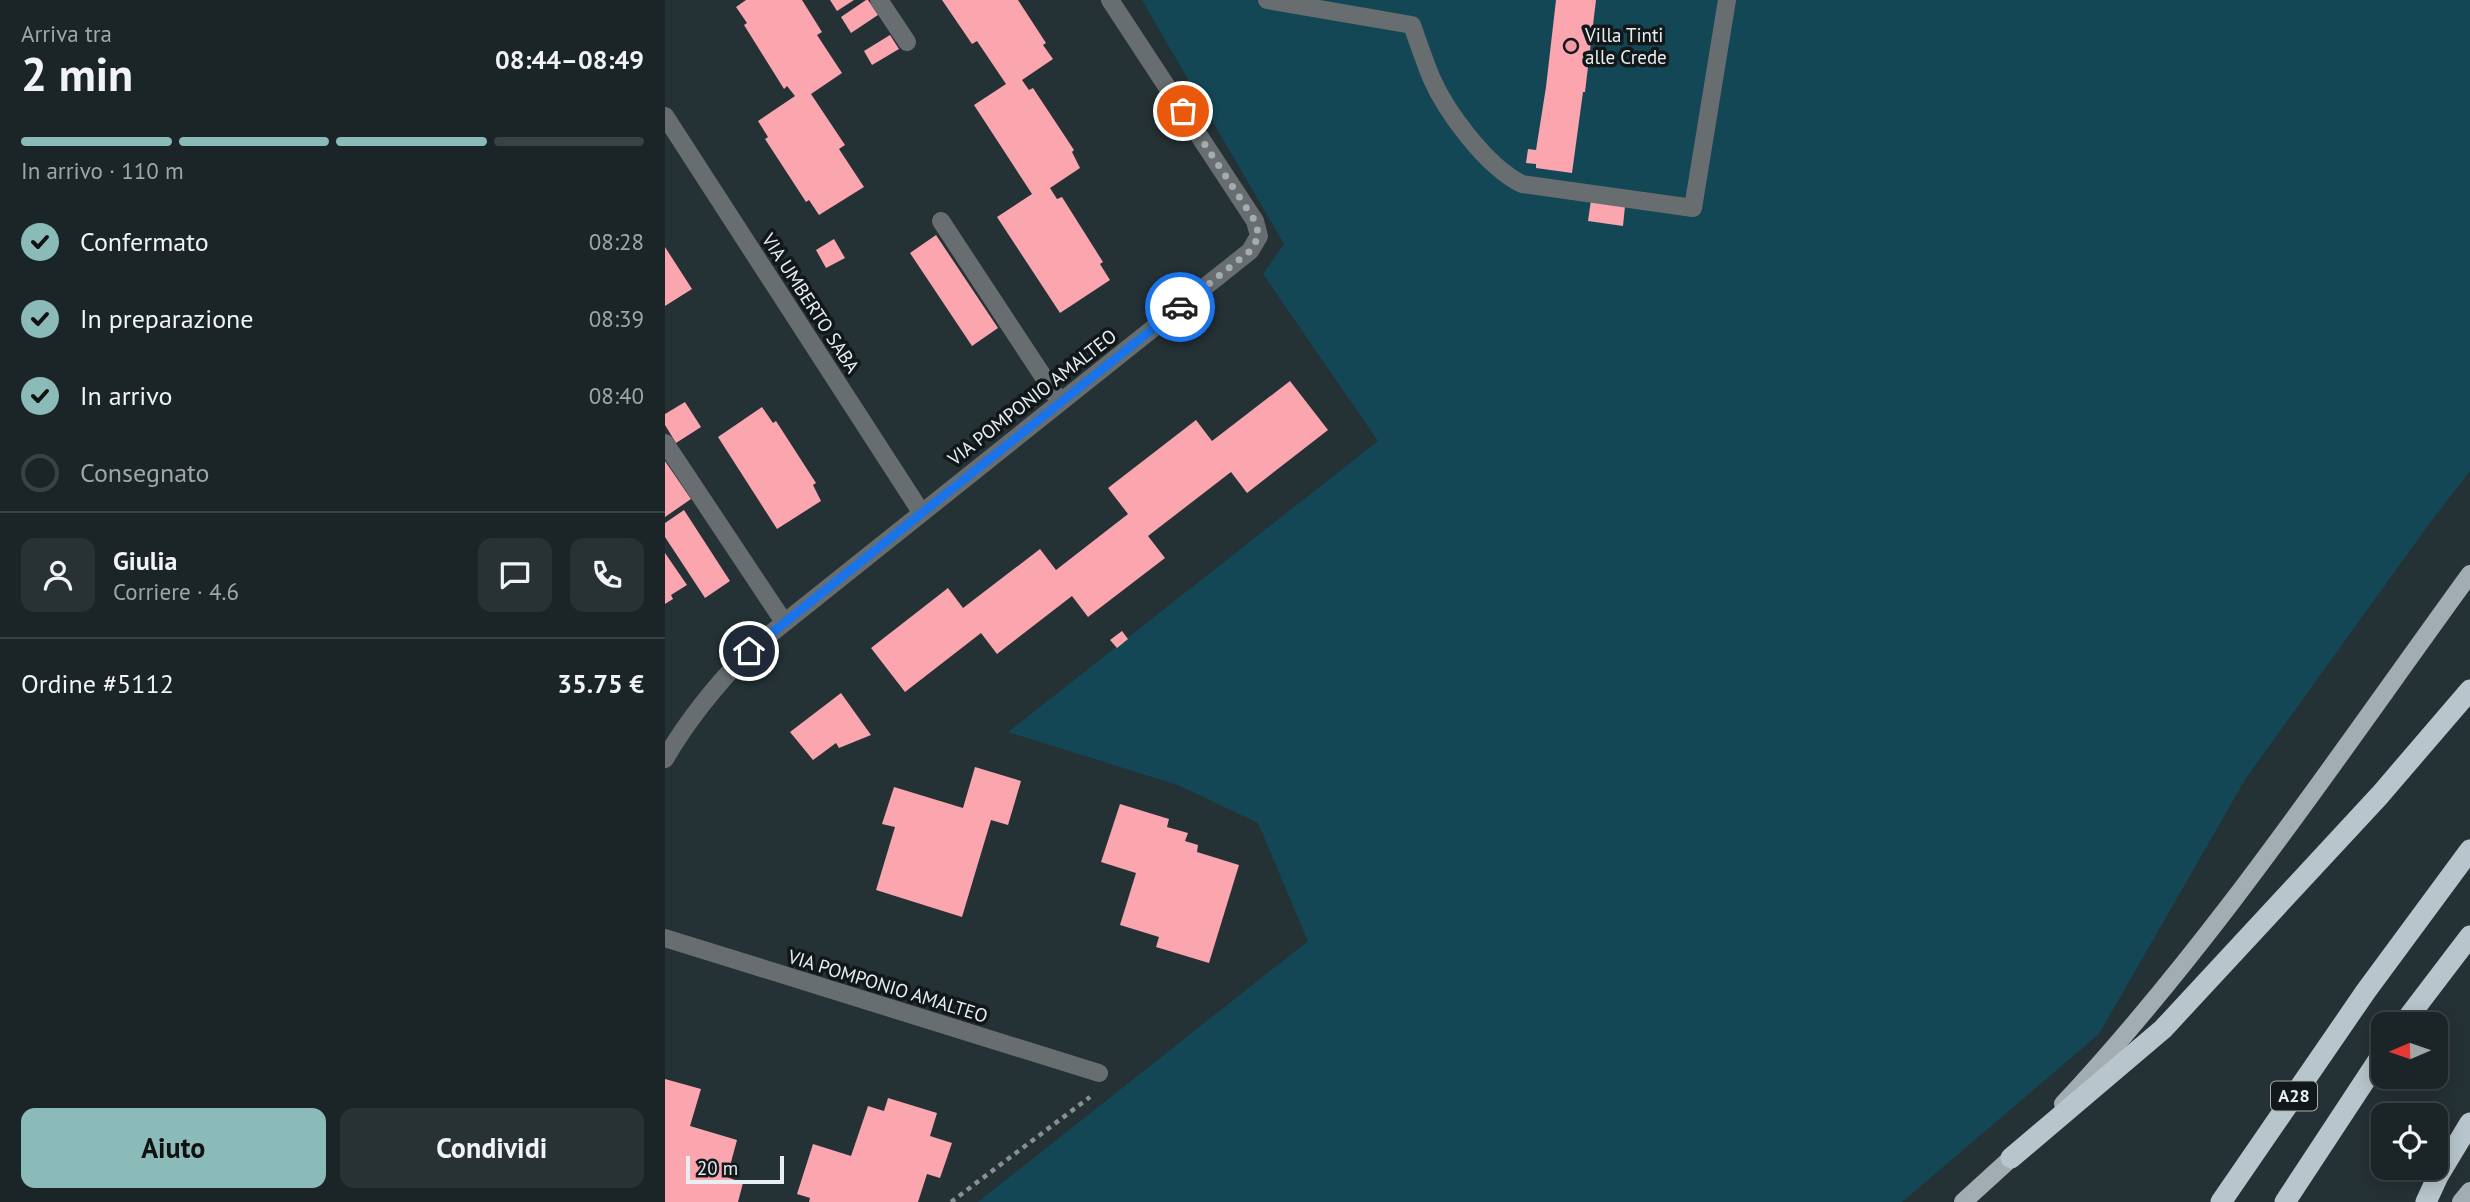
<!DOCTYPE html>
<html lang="it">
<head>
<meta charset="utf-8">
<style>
  :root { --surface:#1b2528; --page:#283134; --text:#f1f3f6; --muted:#a0a5a8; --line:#394245; --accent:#8bbbb9 }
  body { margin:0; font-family:"PT Sans",sans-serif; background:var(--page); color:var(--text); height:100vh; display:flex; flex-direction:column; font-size:26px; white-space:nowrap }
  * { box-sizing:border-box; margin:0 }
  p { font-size:23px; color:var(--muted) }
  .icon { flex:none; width:38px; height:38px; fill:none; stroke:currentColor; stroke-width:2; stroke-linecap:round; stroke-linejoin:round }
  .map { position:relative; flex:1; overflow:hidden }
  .details { display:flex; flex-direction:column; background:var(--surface); width:665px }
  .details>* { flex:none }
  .needle { width:46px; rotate:268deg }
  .controls { position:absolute; left:1706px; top:1012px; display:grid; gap:14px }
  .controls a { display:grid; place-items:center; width:77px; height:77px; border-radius:14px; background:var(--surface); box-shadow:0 4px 18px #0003,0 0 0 2px var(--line); font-size:35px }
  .scale { position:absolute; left:21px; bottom:18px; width:98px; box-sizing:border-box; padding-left:7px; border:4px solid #e7eff2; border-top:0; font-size:19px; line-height:24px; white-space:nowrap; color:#e7eff2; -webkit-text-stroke:5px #12181a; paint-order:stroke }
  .pin { position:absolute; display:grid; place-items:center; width:60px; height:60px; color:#fff; margin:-30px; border:4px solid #fff; border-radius:50%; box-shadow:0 2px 7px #0007 }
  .courier { position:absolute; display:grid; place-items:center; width:70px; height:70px; margin:-35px; border:5px solid #1a73e8; border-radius:50%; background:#fff; color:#222; box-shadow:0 2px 9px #0007 }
  .summary em { font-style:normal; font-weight:800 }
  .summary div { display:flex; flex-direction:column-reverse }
  .summary { display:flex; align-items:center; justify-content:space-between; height:119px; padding:0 21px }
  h1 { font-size:46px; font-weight:800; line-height:52px }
  .bar { display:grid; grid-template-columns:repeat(4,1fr); gap:10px 7px; align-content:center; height:84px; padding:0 21px }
  .bar i { height:9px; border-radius:5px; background:var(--line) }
  .bar .on { background:var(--accent) }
  .bar p { grid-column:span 4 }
  .line { display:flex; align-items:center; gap:18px; padding:0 21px; border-top:2px solid var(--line) }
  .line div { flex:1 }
  .round { display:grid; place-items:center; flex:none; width:74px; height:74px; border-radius:14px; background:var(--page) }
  ol { padding:0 21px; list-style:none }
  li { display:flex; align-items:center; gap:21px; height:77px }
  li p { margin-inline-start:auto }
  li .icon { padding:7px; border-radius:50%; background:var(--accent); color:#111; stroke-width:4 }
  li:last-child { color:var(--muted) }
  li i { width:38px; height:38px; border:4px solid var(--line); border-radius:50% }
  .button { display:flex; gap:14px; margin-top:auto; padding:14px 21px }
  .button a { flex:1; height:80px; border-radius:14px; background:var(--accent); color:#111; font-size:28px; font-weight:800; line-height:80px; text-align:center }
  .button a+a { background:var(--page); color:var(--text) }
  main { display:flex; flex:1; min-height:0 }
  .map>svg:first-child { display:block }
  .green { fill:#144756 }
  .building { fill:#fba5af }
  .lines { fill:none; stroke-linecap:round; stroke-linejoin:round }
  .path { stroke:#869094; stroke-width:4.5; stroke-dasharray:5 5; stroke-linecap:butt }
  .minor { stroke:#686e70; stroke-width:18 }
  .major { stroke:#a1adb2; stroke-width:18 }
  .highway { stroke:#b7c6cc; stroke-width:21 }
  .done { stroke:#a3acb0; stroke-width:7; stroke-dasharray:0 12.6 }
  .route { stroke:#1a73e8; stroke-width:9 }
  .poi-dot { fill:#f49aa5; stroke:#12181a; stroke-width:2.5 }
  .labels { text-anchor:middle; stroke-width:7; stroke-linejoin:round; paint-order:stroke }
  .shield { fill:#12181a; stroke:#a7aeb1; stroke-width:2 }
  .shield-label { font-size:18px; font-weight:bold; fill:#e7eff2 }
  .poi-label { font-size:19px; fill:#e7eff2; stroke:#12181a; text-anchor:start }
  .street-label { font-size:19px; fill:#e7eff2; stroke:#12181a }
</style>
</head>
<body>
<main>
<section class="details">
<div class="summary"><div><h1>2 min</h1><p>Arriva tra</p></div><em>08:44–08:49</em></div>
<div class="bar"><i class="on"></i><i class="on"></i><i class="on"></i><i></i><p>In arrivo · 110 m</p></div>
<ol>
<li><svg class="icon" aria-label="check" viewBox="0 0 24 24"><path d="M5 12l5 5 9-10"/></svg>Confermato<p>08:28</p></li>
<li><svg class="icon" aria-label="check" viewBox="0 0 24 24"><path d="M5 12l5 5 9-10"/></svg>In preparazione<p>08:39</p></li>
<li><svg class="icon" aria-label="check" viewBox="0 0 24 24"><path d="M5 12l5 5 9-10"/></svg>In arrivo<p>08:40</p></li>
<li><i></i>Consegnato</li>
</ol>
<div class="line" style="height:126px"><a class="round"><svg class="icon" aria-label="person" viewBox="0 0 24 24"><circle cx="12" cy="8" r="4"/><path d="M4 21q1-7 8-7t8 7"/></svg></a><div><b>Giulia</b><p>Corriere · 4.6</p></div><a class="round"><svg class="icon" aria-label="chat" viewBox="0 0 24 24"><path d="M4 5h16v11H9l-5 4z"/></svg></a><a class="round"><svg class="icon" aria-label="phone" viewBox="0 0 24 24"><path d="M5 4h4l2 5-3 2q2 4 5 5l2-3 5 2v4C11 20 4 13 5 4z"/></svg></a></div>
<div class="line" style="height:91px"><div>Ordine #5112</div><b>35.75 €</b></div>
<div class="button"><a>Aiuto</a><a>Condividi</a></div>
</section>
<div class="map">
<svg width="1805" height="1202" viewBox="0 0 1805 1202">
  <rect width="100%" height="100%" fill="#243135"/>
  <!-- green -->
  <path class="green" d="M477,0H1805V471L1764,524L1581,778L1434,1034L1237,1202H313L643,941L593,823L513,785L343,732L713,441L598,274L619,244Z"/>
  <!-- building -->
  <path class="building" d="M81,0H137L157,32L152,35L177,73L146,94L180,145L174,149L199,187L154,215L144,200L141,202L100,139L103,137L93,121L130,96L122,86L119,89L79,25L82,23L71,7Z
    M165,0H189L172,11Z
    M201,0H203L213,15L186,33L176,17Z
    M277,0H353L381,43L378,45L388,59L357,80L364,90L368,88L409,150L407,152L415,168L385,188L392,199L397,197L438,262L435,264L445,280L395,313L332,217L367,194L309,105L341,84L312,41L307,44Z
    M891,0H931L920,92H918L907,173L871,168V164L861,163L863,149L871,150L881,87Z
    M225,35L234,49L207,65L199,51Z
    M926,200L960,206L958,226L923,221Z
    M271,235L333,328L307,346L245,253Z
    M169,239L180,258L161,268L151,250Z
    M0,247L27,289L0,306Z
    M625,381L663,430L582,493L566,472L483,536L500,558L423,617L407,596L332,654L316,633L240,692L206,648L283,588L298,608L375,549L391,570L463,514L443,488L531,420L547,441Z
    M20,402L36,427L11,443L0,425V414Z
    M97,407L108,423L111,421L151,483L148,485L156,501L112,529L53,437Z
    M0,461L26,499L0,517Z
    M19,510L65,581L40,598L0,537V523Z
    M0,553L22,585L6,595L8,599L0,604Z
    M457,631L463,639L452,648L445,640Z
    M176,693L206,735L174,748L171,743L148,760L125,732Z
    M310,767L356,781L343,825L326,820L297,917L211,890L230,827L217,824L229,787L298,808Z
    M455,804L504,819L502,827L523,833L520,841L533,845L532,852L574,865L544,963L491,947L494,937L455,925L471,873L436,862Z
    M0,1079L36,1089L25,1126L72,1140L62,1177L78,1183L73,1202H0Z
    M223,1098L272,1113L265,1136L287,1143L275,1178L262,1174L253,1202H144L145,1198L132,1194L148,1144L186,1156L203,1106L219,1111Z"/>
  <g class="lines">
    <!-- path -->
    <path class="path" d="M286,1202L425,1097"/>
    <!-- minor -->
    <path class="minor" d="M214,0L242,42
      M602,0L747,25C753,42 759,60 766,77C781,112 822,167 857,184L1028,208L1062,0
      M0,116L256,512
      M276,221L395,402
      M0,443L119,622
      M0,759C23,719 52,684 84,651L585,251L594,236L590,221L445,0
      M0,938L434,1073"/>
    <!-- major -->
    <path class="major" d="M1398,1104C1550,941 1674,754 1805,574
      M1298,1202L1355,1150
      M1796,1202L1805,1191"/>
    <!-- highway -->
    <path class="highway" d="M1738,1024L1805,936
      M1346,1158L1498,1029L1715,795L1805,690
      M1556,1202L1701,991L1805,850
      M1620,1202L1718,1053
      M1761,1202L1773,1176L1805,1123"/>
  </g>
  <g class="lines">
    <!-- done -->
    <path class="done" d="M515,307L585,251L594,236L590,221L518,111"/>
    <!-- route -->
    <path class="route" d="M84,651L515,307"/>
  </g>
  <!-- markers -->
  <circle class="poi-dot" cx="906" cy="46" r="7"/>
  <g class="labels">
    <!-- shield labels -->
    <rect class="shield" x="1606" y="1081.5" width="46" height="29" rx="5"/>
    <g class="shield-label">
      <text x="1629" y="1102">A28</text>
    </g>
    <!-- poi labels -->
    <g class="poi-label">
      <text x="920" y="42">Villa Tinti<tspan x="920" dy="22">alle Crede</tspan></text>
    </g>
    <!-- street labels -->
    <g class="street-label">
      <text transform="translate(146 303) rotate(57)" y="7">VIA UMBERTO SABA</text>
      <text transform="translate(367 397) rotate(-38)" y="7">VIA POMPONIO AMALTEO</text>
      <text transform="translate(223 986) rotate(17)" y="7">VIA POMPONIO AMALTEO</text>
    </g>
  </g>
</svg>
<div class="controls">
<a><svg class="needle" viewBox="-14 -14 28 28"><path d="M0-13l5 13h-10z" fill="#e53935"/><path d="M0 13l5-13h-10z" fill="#a0a5a8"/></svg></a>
<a><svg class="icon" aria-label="locate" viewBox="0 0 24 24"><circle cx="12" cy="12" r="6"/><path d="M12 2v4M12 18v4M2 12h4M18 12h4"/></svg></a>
</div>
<div class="scale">20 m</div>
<div class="pin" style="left:518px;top:111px;background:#ea580c"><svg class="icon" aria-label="bag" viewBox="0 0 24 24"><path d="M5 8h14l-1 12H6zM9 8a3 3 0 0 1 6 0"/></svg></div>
<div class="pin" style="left:84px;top:651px;background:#1f2937"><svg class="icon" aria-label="home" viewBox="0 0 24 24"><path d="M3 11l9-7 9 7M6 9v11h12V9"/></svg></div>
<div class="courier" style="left:515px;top:307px"><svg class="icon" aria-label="car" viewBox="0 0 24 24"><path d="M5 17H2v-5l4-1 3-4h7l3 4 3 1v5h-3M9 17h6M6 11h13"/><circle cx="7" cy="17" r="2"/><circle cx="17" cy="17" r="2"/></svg></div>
</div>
</main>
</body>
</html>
